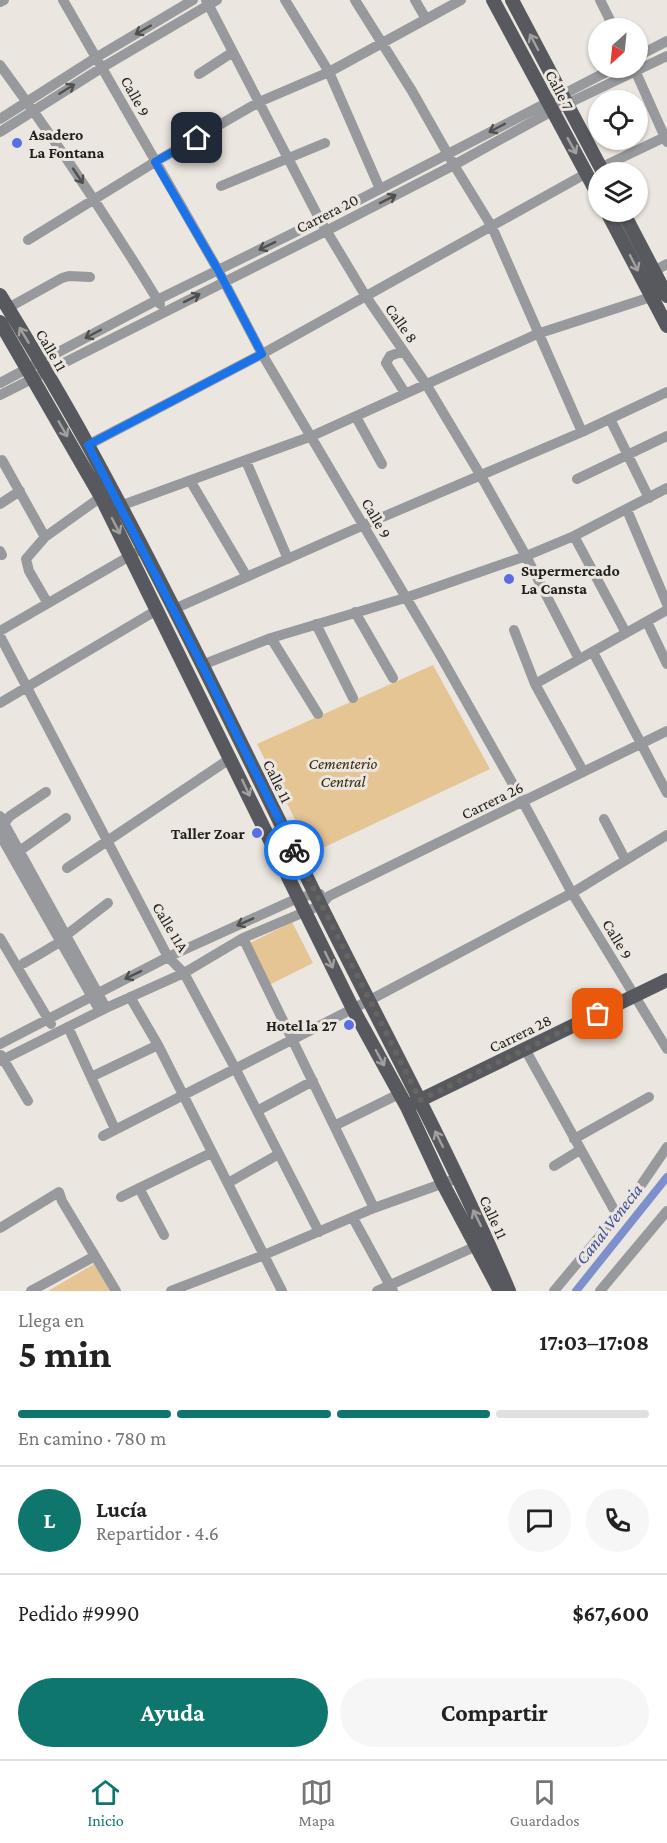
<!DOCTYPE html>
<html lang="es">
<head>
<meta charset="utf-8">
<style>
  :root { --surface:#fff; --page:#f6f6f6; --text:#222; --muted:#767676; --line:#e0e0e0; --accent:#0f766e }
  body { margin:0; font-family:"Crimson Pro",serif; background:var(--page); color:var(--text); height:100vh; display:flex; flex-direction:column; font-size:22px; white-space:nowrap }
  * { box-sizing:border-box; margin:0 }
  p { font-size:20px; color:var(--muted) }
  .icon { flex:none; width:33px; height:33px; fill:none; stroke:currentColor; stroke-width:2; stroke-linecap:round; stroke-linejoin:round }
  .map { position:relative; height:1291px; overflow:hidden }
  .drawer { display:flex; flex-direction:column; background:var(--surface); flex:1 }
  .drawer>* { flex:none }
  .needle { width:39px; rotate:207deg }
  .tools { position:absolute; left:588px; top:18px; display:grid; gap:12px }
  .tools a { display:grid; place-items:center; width:60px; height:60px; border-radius:50%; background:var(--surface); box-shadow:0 2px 4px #0004; font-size:30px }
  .pin { position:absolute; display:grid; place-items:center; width:51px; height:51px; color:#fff; margin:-26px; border-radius:12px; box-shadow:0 3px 9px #0006 }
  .courier { position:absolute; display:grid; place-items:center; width:60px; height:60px; margin:-30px; border:4px solid #1a73e8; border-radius:50%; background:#fff; color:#222; box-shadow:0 2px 8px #0007 }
  .head em { font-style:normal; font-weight:700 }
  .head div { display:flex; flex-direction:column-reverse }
  .head { display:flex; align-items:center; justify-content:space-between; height:102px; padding:0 18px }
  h1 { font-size:39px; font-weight:700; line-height:45px }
  .bar { display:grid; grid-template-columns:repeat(4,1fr); gap:9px 6px; align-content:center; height:72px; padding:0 18px }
  .bar i { height:8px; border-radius:4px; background:var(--line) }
  .bar .selected { background:var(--accent) }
  .bar p { grid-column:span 4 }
  .line { display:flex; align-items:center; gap:15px; padding:0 18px; border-top:2px solid var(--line) }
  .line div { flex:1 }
  .round { display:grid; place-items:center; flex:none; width:63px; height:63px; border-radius:32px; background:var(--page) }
  .action { display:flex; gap:12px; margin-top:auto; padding:12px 18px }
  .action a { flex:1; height:69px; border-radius:36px; background:var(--accent); color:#fff; font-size:24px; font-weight:700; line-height:69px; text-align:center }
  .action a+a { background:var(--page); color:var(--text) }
  .tab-bar { display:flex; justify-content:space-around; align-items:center; height:84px; border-top:2px solid var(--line); background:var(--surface); font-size:16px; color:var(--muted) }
  .tab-bar a { display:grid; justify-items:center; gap:3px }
  .tab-bar .selected { color:var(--accent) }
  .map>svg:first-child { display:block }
  .green { fill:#e5c594 }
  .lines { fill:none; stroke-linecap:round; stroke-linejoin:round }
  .canal { stroke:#7f8fcc; stroke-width:8 }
  .minor { stroke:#98999c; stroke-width:10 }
  .major { stroke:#57595e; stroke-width:14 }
  .oneway { stroke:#50504f }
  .oneway2 { stroke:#a1a09e }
  .done { stroke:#676560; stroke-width:6; stroke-dasharray:0 10.8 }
  .route { stroke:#1a73e8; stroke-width:8 }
  .poi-dot { fill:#5a6de4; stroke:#ebe6df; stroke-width:2 }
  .labels { text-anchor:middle; stroke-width:6; stroke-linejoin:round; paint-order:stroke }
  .street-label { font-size:16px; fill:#201f1c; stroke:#ebe6df }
  .poi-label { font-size:16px; font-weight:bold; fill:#201f1c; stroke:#ebe6df; text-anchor:start }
  .park-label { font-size:16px; font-style:italic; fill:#39280c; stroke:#ebe6df }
  .water-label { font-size:18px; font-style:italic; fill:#41509b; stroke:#ebe6df }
</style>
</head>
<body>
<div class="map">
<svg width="667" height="1291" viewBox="0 0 667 1291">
  <rect width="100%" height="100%" fill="#ebe6df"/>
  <!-- green -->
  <path class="green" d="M433,665L490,769L312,853L257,744Z
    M292,922L313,963L269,985L248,944Z
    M94,1264L111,1291H48Z"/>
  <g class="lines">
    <!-- canal -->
    <path class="canal" d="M576,1291L667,1177"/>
    <!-- minor -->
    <path class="minor" d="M63,0L218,270L262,354L440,655L523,802L572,893L667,1049
      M206,0L320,220L365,295L426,384L481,476L526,556L579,659
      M285,0L329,72L380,189
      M355,0L412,91L454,165L492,227L582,432
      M415,0L426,19
      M600,0L614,28
      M0,2L4,0
      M638,56L667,41
      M0,65C57,142 110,222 160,304
      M634,68L667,142
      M199,74L233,52
      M0,119L97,57L193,0
      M0,132L103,67L217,0
      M600,168L667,136
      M221,186L325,143
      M28,240L155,162L259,102L329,72L461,0
      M654,271L667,264
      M8,308L62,278L69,276L90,277
      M403,351L390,356L386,363L405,393
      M0,383L157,300L320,220L614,68
      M0,395L326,231L454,165L552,111L667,56
      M356,417L382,464
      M610,419L649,498
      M88,445L262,354L587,173
      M0,461L2,460L45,537
      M246,461L288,559
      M577,479L667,436
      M191,482L247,577
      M0,504L20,491
      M120,506L312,436L537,334L651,297
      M627,510L667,604
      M574,536L626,633
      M0,551L2,555
      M47,602L29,571L26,559L45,537L101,497
      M174,609L364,525L582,432L667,392
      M355,612L393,678
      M647,622L667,664
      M316,624L353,698
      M514,630L535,684L583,771
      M0,631L135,553
      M0,636L168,957L184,973L235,1068L319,1232
      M271,638L318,714
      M593,652L667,793
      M202,665L271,638L405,598L526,556L574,536L667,488
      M535,684L667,610
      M0,703L157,610
      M0,816L106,1008
      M604,819L625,859
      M0,829L10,816L46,792
      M0,835L100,1011
      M18,852L66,818
      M67,868L231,758
      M65,936L108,903
      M0,938L51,1024
      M243,938L374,1208
      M24,963C37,956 48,949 60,942
      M130,997L158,1045L282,1291
      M68,1027L115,1129
      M0,1044L168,957L298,898L315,894H320
      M525,1049L617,1215
      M1,1055L28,1101
      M0,1061L106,1008L184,973L243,938L321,905L329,896L667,731
      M91,1077L158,1045
      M257,1111L313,1081
      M336,1125L399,1094
      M103,1136L370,1000L572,893L667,835
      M574,1139L649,1097
      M554,1166L580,1150
      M228,1183L279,1154
      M139,1188L164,1235
      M121,1197L211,1153
      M353,1218L393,1291
      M0,1228L59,1192L62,1201L116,1291
      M31,1291L95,1256
      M171,1291L264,1255L374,1208L458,1178
      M377,1291L483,1243
      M554,1291L635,1194L667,1147
      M600,1291L667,1211"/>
    <!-- major -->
    <path class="major" d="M493,0L598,195
      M512,0L603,172
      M607,212L667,326
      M623,212L667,296
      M0,295C30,344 60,394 88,445C170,595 244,749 319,902C383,1031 453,1158 509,1291
      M0,322L101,497L353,1009L407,1107L443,1184L500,1291
      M412,1104L667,980"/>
  </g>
  <!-- one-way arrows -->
  <defs><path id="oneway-shaft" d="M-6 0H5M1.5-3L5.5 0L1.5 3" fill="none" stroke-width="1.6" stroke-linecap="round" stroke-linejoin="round" transform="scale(1.5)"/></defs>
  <g class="oneway">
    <use href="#oneway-shaft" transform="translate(143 30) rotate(150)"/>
    <use href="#oneway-shaft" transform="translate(67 89) rotate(-32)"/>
    <use href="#oneway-shaft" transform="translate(497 128) rotate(152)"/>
    <use href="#oneway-shaft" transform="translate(78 176) rotate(56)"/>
    <use href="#oneway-shaft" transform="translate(388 199) rotate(-27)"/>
    <use href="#oneway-shaft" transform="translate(267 246) rotate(154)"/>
    <use href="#oneway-shaft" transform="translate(192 298) rotate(-27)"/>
    <use href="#oneway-shaft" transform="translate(93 334) rotate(152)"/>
    <use href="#oneway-shaft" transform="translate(245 922) rotate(156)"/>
    <use href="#oneway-shaft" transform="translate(133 975) rotate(154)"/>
  </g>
  <g class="oneway2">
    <use href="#oneway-shaft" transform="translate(534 42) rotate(-118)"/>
    <use href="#oneway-shaft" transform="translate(572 146) rotate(61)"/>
    <use href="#oneway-shaft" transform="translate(634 263) rotate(63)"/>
    <use href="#oneway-shaft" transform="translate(24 335) rotate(-121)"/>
    <use href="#oneway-shaft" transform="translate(63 429) rotate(60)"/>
    <use href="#oneway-shaft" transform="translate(116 526) rotate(63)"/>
    <use href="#oneway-shaft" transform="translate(246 788) rotate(65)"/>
    <use href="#oneway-shaft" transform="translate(329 960) rotate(64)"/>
    <use href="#oneway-shaft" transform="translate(380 1058) rotate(62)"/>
    <use href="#oneway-shaft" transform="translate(439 1139) rotate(-116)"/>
    <use href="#oneway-shaft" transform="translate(477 1218) rotate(-116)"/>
  </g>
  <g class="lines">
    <!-- done -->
    <path class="done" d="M294,850L420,1100L598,1014"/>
    <!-- route -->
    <path class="route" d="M197,138L155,162L218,270L262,354L88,445L202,665L294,850"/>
  </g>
  <!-- markers -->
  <g class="poi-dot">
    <circle cx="17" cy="143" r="6"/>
    <circle cx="509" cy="579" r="6"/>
    <circle cx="257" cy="833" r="6"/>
    <circle cx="349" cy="1025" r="6"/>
  </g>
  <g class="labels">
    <!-- street labels -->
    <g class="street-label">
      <text transform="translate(560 90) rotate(62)" y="6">Calle 7</text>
      <text transform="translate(136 96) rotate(61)" y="6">Calle 9</text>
      <text transform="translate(327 213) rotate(-27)" y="6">Carrera 20</text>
      <text transform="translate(402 323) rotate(55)" y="6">Calle 8</text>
      <text transform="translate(52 350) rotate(60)" y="6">Calle 11</text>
      <text transform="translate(377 518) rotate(60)" y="6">Calle 9</text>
      <text transform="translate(278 781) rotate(64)" y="6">Calle 11</text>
      <text transform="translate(492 800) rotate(-26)" y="6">Carrera 26</text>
      <text transform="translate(171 927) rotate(59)" y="6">Calle 11A</text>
      <text transform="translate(618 939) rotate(59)" y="6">Calle 9</text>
      <text transform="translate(520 1033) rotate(-26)" y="6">Carrera 28</text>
      <text transform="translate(494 1217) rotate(65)" y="6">Calle 11</text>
    </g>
    <!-- poi labels -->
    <g class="poi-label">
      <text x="29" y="140">Asadero<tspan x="29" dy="18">La Fontana</tspan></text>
      <text x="521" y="576">Supermercado<tspan x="521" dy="18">La Cansta</tspan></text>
      <text x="245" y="839" text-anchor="end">Taller Zoar</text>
      <text x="337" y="1031" text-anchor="end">Hotel la 27</text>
    </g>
    <!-- park labels -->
    <g class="park-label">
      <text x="343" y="769">Cementerio<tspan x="343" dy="18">Central</tspan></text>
    </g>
    <!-- water labels -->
    <g class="water-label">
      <text transform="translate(609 1224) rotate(-52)" y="6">Canal Venecia</text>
    </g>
  </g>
</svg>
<div class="tools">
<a><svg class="needle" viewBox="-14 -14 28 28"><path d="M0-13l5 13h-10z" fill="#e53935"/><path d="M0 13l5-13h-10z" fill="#767676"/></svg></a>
<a><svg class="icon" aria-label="locate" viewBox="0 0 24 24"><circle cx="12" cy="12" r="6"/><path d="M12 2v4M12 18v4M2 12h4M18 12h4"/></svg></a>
<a><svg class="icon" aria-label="layers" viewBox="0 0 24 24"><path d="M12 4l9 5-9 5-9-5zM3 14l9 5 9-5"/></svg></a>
</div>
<div class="pin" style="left:598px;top:1014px;background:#ea580c"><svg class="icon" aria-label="bag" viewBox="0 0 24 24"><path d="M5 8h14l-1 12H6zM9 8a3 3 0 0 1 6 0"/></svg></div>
<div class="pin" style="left:197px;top:138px;background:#1f2937"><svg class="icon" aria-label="home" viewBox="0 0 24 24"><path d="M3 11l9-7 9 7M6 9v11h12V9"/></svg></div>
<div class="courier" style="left:294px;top:850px"><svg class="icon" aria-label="bike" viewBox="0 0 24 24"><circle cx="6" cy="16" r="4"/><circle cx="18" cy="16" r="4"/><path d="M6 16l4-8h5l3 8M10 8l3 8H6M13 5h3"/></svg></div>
</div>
<section class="drawer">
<div class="head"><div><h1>5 min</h1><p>Llega en</p></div><em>17:03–17:08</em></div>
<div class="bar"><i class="selected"></i><i class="selected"></i><i class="selected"></i><i></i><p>En camino · 780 m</p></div>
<div class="line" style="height:108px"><b class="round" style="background:var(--accent);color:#fff">L</b><div><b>Lucía</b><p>Repartidor · 4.6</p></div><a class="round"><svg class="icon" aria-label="chat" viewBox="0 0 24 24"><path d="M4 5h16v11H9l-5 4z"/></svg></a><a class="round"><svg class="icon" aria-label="phone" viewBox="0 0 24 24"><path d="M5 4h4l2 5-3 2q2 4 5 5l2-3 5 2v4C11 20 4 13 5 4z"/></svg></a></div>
<div class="line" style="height:78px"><div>Pedido #9990</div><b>$67,600</b></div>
<div class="action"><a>Ayuda</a><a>Compartir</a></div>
</section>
<nav class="tab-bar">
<a class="selected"><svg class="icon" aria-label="home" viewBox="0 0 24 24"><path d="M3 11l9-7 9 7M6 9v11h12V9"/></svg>Inicio</a>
<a><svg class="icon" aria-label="map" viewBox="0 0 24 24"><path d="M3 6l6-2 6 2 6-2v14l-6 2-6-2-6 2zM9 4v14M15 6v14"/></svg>Mapa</a>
<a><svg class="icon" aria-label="saved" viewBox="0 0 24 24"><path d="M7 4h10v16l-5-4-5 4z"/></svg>Guardados</a>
</nav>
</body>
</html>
